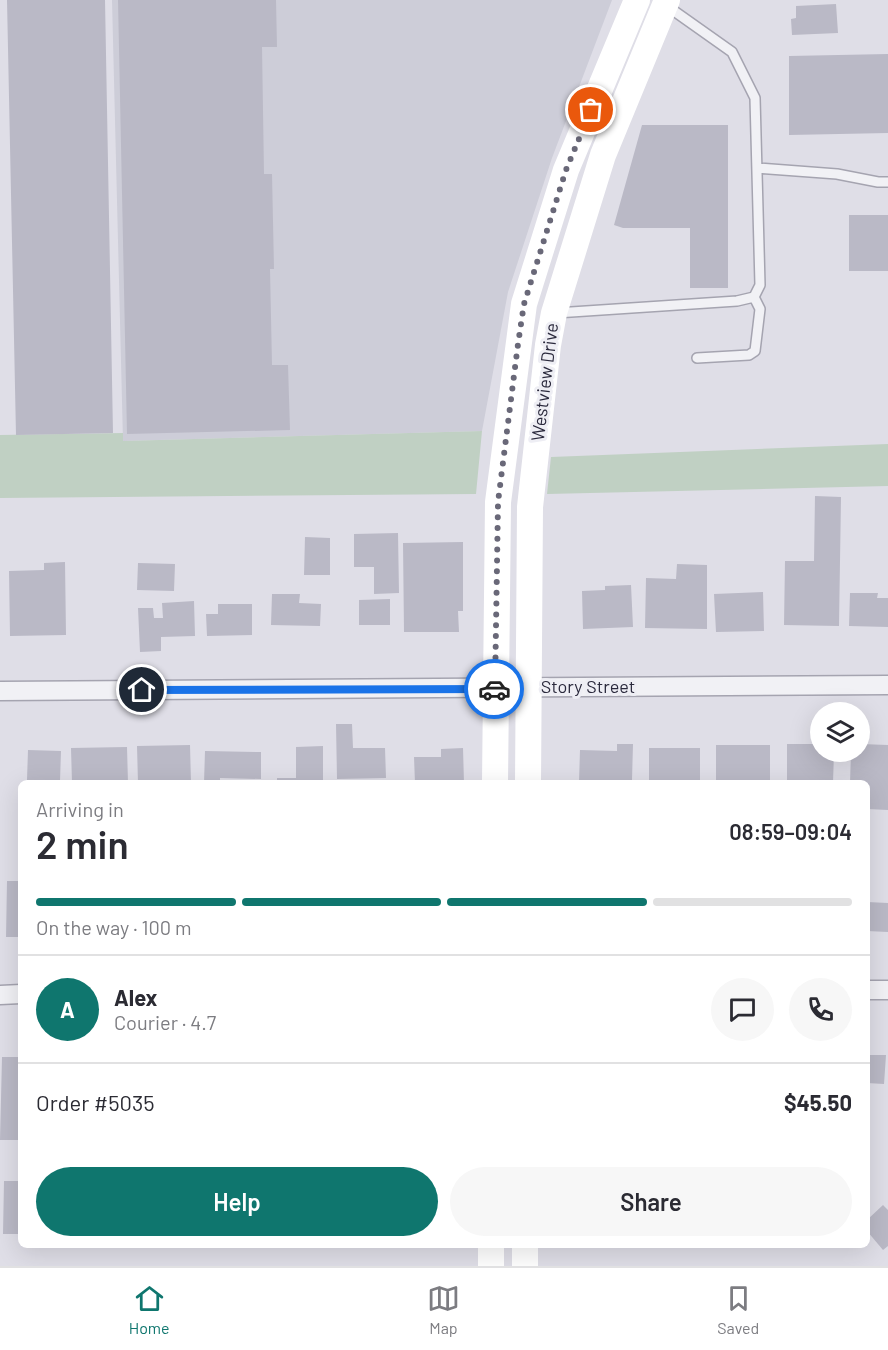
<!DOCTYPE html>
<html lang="en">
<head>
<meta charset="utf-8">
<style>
  :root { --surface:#fff; --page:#f7f7f7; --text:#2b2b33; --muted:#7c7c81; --line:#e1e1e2; --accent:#0f766e }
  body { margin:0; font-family:Barlow,sans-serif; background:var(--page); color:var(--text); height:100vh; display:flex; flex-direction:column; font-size:22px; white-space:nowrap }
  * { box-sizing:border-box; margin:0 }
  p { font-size:20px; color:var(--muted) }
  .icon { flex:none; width:33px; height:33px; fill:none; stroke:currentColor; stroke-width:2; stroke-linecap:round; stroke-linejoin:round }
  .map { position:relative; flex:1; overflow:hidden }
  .side { position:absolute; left:18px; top:780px; width:852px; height:468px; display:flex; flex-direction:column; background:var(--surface); border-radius:9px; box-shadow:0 6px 24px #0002 }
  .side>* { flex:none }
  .buttons { position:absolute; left:810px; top:702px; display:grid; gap:12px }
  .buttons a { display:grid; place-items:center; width:60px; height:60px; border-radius:50%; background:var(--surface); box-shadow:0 6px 24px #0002; font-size:30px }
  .pin { position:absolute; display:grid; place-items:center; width:51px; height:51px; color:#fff; margin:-26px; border:3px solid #fff; border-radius:50%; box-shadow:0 2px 6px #0007 }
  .courier { position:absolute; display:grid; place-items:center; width:60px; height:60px; margin:-30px; border:4px solid #1a73e8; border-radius:50%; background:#fff; color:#222; box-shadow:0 2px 8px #0007 }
  .overview em { font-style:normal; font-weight:600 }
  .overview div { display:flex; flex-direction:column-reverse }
  .overview { display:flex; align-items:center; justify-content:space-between; height:102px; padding:0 18px }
  h1 { font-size:39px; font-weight:600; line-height:45px }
  .bar { display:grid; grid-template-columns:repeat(4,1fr); gap:9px 6px; align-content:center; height:72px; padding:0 18px }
  .bar i { height:8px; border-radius:4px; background:var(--line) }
  .bar .selected { background:var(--accent) }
  .bar p { grid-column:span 4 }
  .line { display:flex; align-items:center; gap:15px; padding:0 18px; border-top:2px solid var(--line) }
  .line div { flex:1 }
  .round { display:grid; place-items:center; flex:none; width:63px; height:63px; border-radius:32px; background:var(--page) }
  .action { display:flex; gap:12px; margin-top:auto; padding:12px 18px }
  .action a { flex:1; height:69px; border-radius:36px; background:var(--accent); color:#fff; font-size:24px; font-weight:600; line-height:69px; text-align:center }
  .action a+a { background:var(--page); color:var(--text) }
  .menu { display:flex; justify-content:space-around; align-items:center; height:84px; border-top:2px solid var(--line); background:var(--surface); font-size:16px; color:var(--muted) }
  .menu a { display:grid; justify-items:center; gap:3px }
  .menu .selected { color:var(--accent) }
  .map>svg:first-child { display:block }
  .built { fill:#cdcdd8 }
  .green { fill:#c0d0c3 }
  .building { fill:#bab9c6 }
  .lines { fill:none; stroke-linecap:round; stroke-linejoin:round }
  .service-casing { stroke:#a5a4b0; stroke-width:12 }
  .minor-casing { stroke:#a5a4b0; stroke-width:21 }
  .service { stroke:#f1f1f5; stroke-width:9 }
  .minor { stroke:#f1f1f5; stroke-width:18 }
  .secondary { stroke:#fff; stroke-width:26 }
  .done { stroke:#696878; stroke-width:6; stroke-dasharray:0 10.8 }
  .route { stroke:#1a73e8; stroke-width:8 }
  .labels { text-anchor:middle; stroke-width:6; stroke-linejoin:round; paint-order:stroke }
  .street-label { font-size:18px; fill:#2a293c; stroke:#eeeef4 }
</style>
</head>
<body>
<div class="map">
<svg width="888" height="1266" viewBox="0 0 888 1266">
  <rect width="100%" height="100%" fill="#dfdee7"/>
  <!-- built -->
  <path class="built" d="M112,0H612L552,158L508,292L482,431L123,441Z"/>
  <!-- green -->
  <path class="green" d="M482,431L476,494L0,498V435L123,433V441Z
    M888,444V486L547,494L551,457Z"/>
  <!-- building -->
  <path class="building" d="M7,0H105L113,433L16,435Z
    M118,0H276L277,47H262L264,174H272L274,269H270L272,365H288L290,430L127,434Z
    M836,4L838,33L792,35L791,19L796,18V6Z
    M888,54V133L789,135V56Z
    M642,125H728V288H690V228H623L614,225Z
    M849,215H888V271H849Z
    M815,496L841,497L839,626L784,625L785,561H814Z
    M398,533L399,593L374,594V567H354V534Z
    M305,537L330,538V575H304Z
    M463,542V611H458L459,632H404L403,543Z
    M65,562L66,635L10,636L9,571L44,570V563Z
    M138,563L175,564L174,591L137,590Z
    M677,564L707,565V629L645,628L646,578L676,579Z
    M631,585L633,627L583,629L582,591L605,590V586Z
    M763,592L764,631L716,632L714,594Z
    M850,593H878L877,598H888V627L849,626Z
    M272,594H300L299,603L321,604L320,626L271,625Z
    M390,599V625H359V600Z
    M194,601L195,636L161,637V651L140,652L138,608H153L154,618H163L162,603Z
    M218,604H252V635L207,636L206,614H218Z
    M336,724H352L353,748H385L386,778L337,779Z
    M617,744H633L632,780H608V783H579L580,750L617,751Z
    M787,744H820V752H834L833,783H787Z
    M860,744L888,745V810L867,809V783H850L851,752H860Z
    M190,745L191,783H138L137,746Z
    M716,745H770V783H716Z
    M323,746V783H277V778H296V747Z
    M127,747L128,783H72L71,748Z
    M463,748L464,783H415L414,757H441V749Z
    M649,748H700V783H649Z
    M28,750L61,751L60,781L27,780Z
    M205,751L261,752V779L220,778V783H204Z
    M7,881H21V937H6Z
    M867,902L888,903V932L867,931Z
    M867,1055H886L884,1084L867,1083Z
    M2,1057H21V1140H0Z
    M4,1181H21V1234H3Z
    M883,1205L888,1210V1246L883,1250L867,1231V1220Z
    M61,1245H90V1248L61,1247Z"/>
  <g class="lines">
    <!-- service casing -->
    <g class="service-casing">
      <path id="service" d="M757,168L837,174L878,182H888
        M556,313L737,301L754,297L760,285L755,98L732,52L667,6
        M697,358L749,355L755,351L760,309L754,297"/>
    </g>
    <!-- minor casing -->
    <g class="minor-casing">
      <path id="minor" d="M0,691L888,685
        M867,990H888
        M0,995L21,994"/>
    </g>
    <!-- service -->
    <use href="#service" class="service"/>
    <!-- minor -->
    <use href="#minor" class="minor"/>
    <!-- secondary -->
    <path class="secondary" d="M495,783L498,502L524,304L566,170L637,0
      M528,783L530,507L548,345L554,313L603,155L667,0
      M491,1266V1245
      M525,1266V1245"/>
  </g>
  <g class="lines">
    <!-- done -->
    <path class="done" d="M494,689H495L498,502L518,344L524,304L566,170L591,110"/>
    <!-- route -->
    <path class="route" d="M142,690L494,689"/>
  </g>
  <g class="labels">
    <!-- street labels -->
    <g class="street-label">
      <text transform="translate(545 382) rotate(-83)" y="6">Westview Drive</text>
      <text x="588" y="693">Story Street</text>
    </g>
  </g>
</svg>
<div class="buttons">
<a><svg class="icon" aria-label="layers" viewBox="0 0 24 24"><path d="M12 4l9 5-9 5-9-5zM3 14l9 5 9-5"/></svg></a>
</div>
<div class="pin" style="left:591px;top:110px;background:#ea580c"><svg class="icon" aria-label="bag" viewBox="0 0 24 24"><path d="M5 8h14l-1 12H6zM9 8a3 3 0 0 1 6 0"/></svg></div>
<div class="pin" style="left:142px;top:690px;background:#1f2937"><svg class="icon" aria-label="home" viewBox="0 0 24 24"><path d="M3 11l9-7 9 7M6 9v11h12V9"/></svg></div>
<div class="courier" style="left:494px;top:689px"><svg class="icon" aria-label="car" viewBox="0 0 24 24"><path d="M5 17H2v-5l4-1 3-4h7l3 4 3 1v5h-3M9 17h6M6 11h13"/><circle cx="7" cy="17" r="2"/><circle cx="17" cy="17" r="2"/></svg></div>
<section class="side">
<div class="overview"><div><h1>2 min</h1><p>Arriving in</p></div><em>08:59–09:04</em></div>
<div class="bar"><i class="selected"></i><i class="selected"></i><i class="selected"></i><i></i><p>On the way · 100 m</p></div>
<div class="line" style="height:108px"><b class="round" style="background:var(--accent);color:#fff">A</b><div><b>Alex</b><p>Courier · 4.7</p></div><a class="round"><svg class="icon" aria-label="chat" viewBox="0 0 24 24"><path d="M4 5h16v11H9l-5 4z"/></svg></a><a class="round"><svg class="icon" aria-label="phone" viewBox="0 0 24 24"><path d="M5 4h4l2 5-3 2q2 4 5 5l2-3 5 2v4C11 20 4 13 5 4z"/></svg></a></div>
<div class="line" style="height:78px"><div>Order #5035</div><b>$45.50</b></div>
<div class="action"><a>Help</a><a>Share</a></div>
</section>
</div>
<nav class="menu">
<a class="selected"><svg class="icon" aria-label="home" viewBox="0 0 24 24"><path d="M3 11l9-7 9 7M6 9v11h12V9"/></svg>Home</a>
<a><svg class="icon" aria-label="map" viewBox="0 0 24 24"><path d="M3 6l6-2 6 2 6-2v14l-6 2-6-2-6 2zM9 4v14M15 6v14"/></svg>Map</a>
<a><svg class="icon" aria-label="saved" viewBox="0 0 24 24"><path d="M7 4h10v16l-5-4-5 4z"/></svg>Saved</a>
</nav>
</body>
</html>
